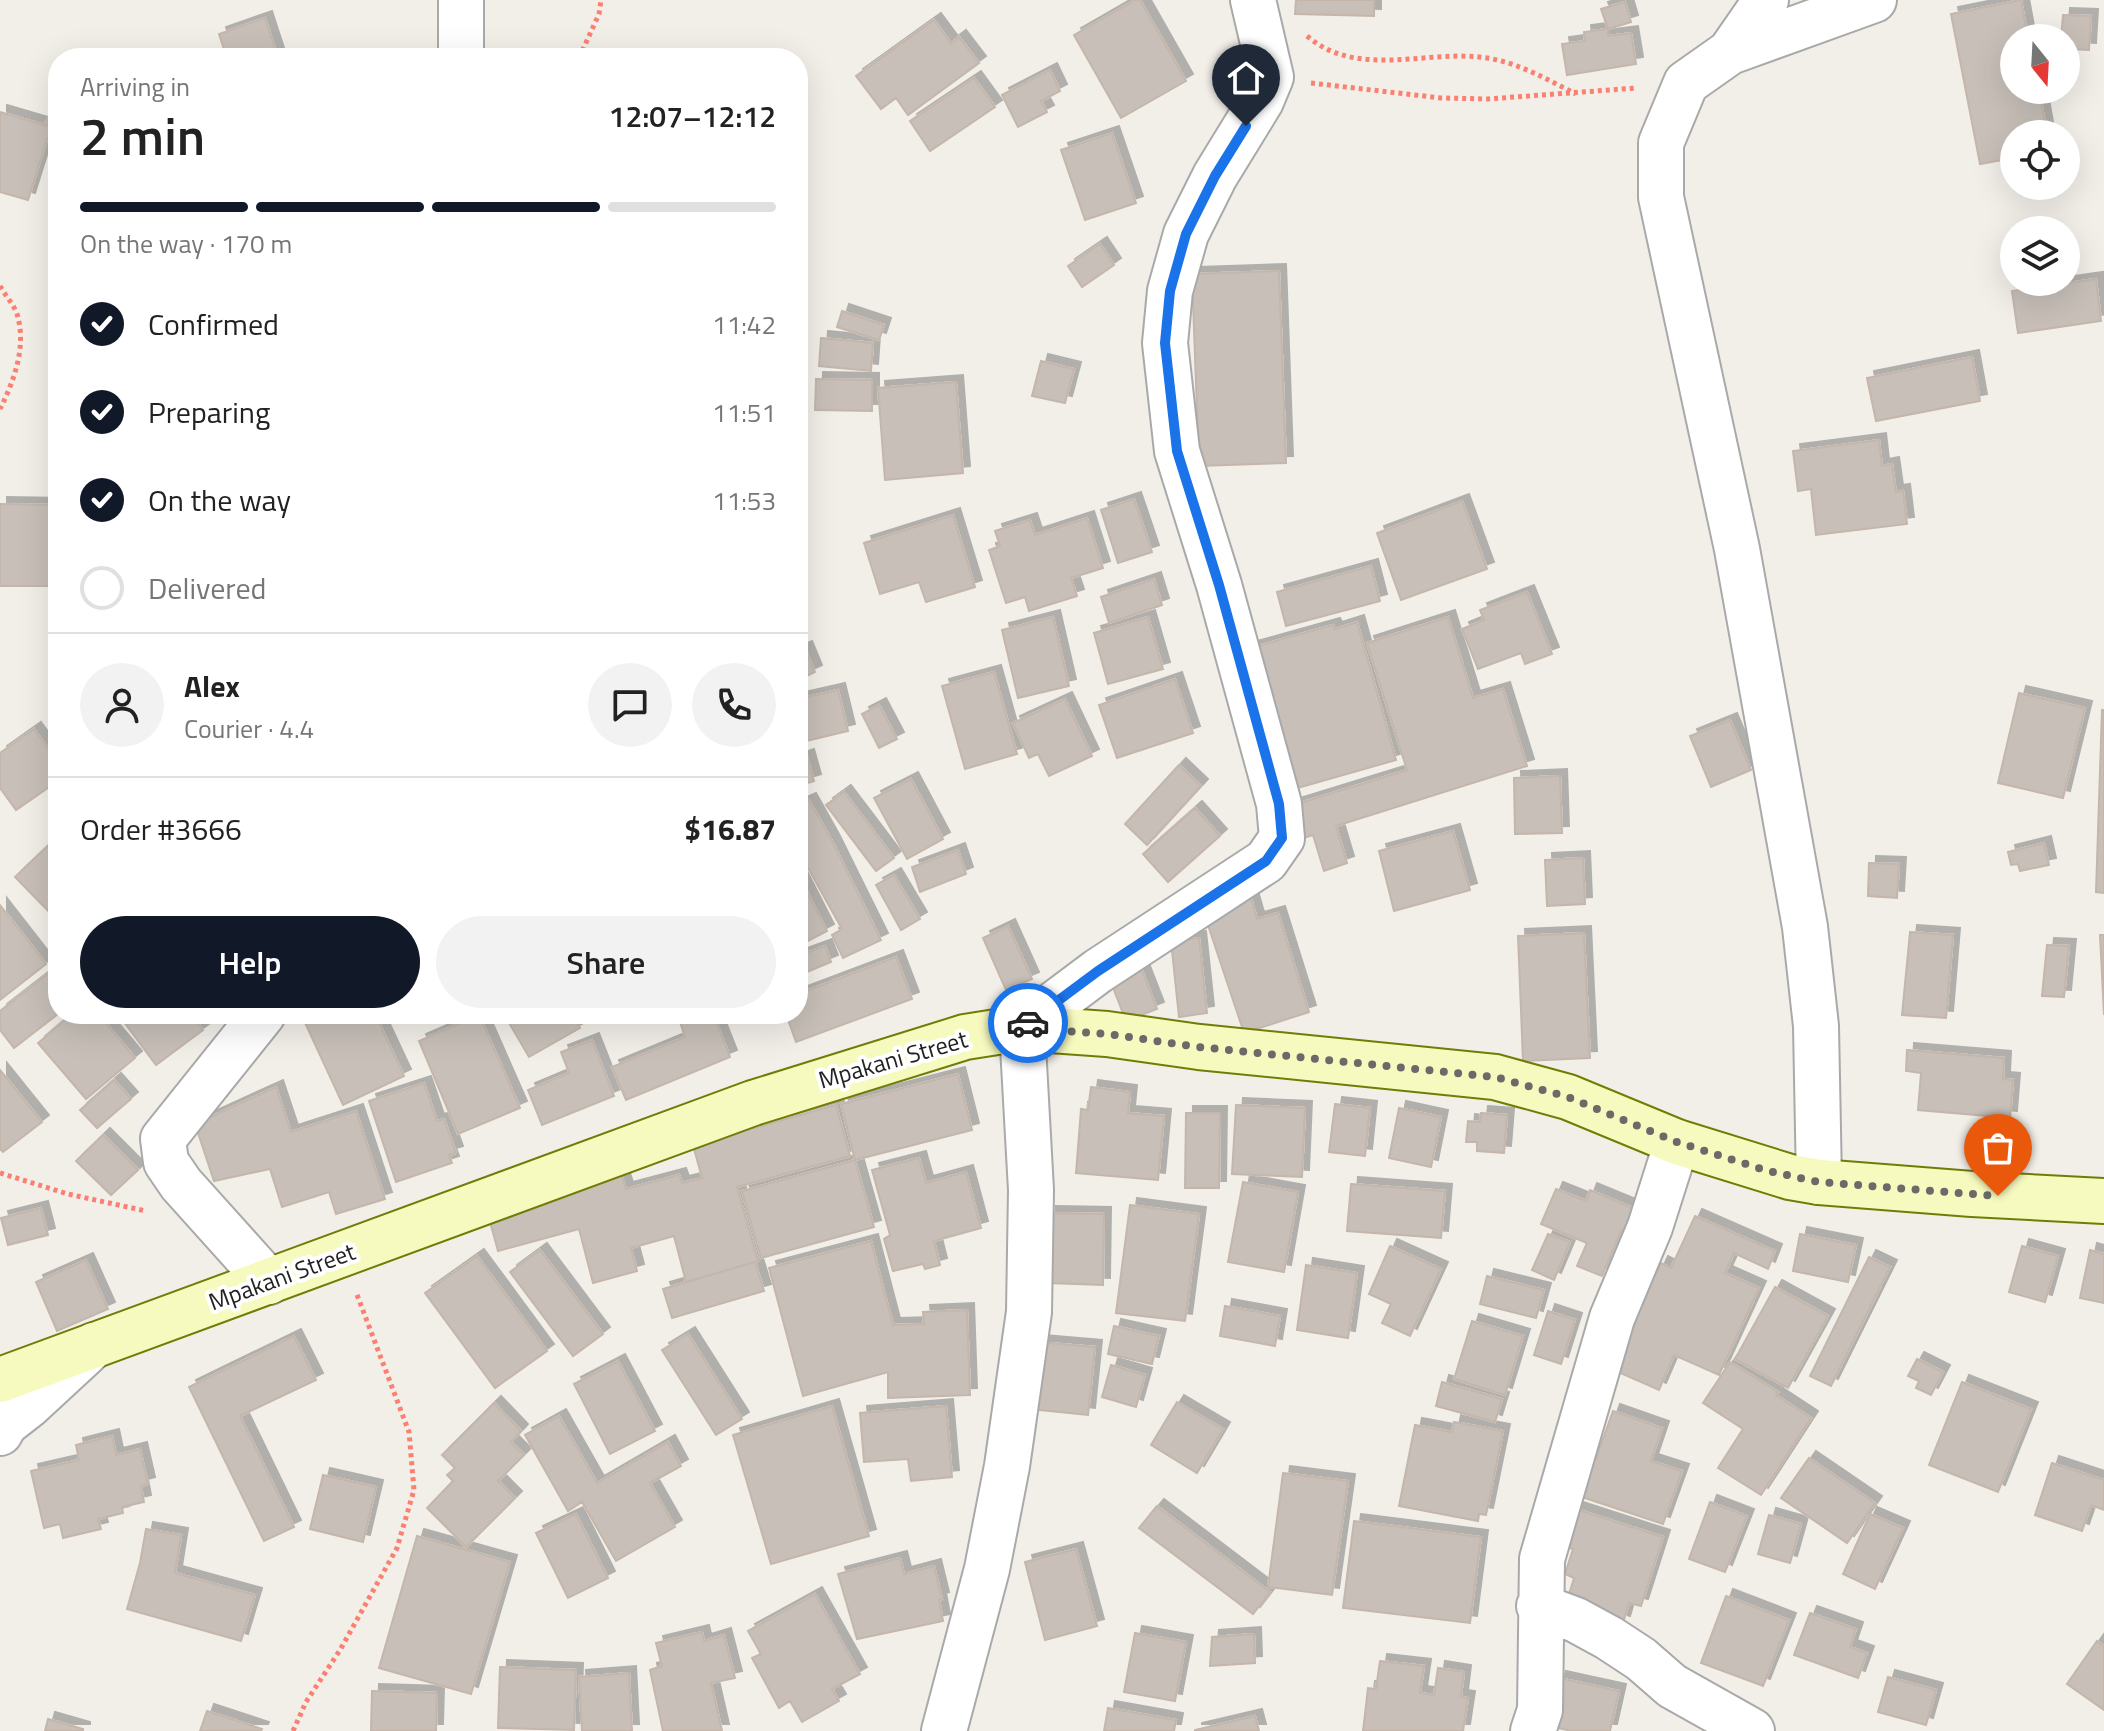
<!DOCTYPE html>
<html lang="en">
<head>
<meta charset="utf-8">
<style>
  :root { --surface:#fff; --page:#f2f2f2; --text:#222; --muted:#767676; --line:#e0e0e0; --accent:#111827 }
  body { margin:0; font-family:"Titillium Web",sans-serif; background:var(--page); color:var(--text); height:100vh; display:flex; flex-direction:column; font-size:30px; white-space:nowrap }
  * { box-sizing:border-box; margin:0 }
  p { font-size:26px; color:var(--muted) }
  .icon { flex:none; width:44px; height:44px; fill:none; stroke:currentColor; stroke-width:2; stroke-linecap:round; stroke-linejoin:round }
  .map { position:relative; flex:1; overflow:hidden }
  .side { position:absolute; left:48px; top:48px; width:760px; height:976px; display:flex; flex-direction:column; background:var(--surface); border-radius:32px; box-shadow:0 8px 32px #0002 }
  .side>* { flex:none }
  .needle { width:52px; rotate:162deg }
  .fabs { position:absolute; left:2000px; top:24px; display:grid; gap:16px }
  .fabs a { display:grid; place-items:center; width:80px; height:80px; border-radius:50%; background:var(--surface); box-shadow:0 8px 32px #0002; font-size:40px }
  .pin { position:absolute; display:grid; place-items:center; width:68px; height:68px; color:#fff; margin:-82px -34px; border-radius:50% 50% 50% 0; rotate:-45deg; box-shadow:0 0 8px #0007 }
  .pin .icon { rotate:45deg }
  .courier { position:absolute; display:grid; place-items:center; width:80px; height:80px; margin:-40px; border:6px solid #1a73e8; border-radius:50%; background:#fff; color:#222; box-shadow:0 2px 10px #0007 }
  .summary em { font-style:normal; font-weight:600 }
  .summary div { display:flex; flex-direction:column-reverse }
  .summary { display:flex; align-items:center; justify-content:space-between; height:136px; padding:0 32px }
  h1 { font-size:52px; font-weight:600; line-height:60px }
  .bar { display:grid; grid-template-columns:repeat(4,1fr); gap:12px 8px; align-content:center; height:96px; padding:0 32px }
  .bar i { height:10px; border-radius:6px; background:var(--line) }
  .bar .on { background:var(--accent) }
  .bar p { grid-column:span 4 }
  .line { display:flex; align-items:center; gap:20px; padding:0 32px; border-top:2px solid var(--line) }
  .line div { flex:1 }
  .round { display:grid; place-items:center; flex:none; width:84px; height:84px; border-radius:42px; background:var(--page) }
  ol { padding:0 32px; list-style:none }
  li { display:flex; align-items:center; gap:24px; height:88px }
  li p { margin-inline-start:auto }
  li .icon { padding:8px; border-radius:50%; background:var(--accent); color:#fff; stroke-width:4 }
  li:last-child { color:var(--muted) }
  li i { width:44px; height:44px; border:4px solid var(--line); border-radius:50% }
  .button { display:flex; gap:16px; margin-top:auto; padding:16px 32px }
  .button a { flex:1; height:92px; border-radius:48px; background:var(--accent); color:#fff; font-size:32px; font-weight:600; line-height:92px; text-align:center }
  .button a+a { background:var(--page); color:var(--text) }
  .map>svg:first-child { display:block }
  .building { fill:#c7bfb8; stroke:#c4b6ab; stroke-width:2; filter:url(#shadow) }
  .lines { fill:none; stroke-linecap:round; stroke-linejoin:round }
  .street-casing { stroke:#a9a9a9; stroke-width:48 }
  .secondary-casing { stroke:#707d05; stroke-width:48 }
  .path { stroke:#fa8072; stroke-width:5; stroke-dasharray:4 4; stroke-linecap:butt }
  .street { stroke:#fff; stroke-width:44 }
  .secondary { stroke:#f7fabf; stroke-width:44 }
  .done { stroke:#6b6a68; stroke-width:8; stroke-dasharray:0 14.4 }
  .route { stroke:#1a73e8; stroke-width:10 }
  .labels { text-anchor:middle; stroke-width:8; stroke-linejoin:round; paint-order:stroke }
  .street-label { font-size:24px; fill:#222; stroke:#fff }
</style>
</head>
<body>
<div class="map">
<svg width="2104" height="1731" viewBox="0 0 2104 1731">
  <defs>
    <filter id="shadow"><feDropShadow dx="7" dy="-7" stdDeviation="0" flood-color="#0004"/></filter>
  </defs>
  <rect width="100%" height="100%" fill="#f2efe9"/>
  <!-- building -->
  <path class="building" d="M1135,0H1140L1186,81L1121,118L1074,35Z
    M1296,0H1374V16L1295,14Z
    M2021,0L2028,38H2014V90H2039L2047,134H2014V158L1980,164L1951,14Z
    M1625,2L1631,22L1608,29L1601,9Z
    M2063,15L2091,16L2089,50L2066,49V38H2061Z
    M265,18L278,58H227L219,34Z
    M934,20L951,43L959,37L979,63L908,115L896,98L881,109L856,76Z
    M1608,29V36L1631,33L1636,64L1567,75L1562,44L1585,41L1584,32Z
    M1050,70L1060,91L1041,101L1047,112L1018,127L1002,95Z
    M974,78L995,107L930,151L910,121Z
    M58,105V131L45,123Z
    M0,112L51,127L28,200L0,192Z
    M1112,133L1136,203L1085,220L1061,150Z
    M1100,244L1114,265L1082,287L1068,266Z
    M1279,271L1286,463L1199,466L1192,274Z
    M2096,279L2101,321L2018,333L2012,291Z
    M842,311L884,325L879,340L837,327Z
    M821,338L873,343L871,371L819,366Z
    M1972,357L1980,401L1876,421L1867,378Z
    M1041,361L1074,369L1065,403L1032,396Z
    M816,379L872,380V411L815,410Z
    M956,382L963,473L885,480L878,388Z
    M1879,440L1882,466L1892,464L1896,492L1903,491L1907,524L1816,535L1811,489L1798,491L1793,451Z
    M1134,499L1152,552L1118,563L1101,510Z
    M1462,501L1487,569L1401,600L1377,533Z
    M0,504L56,505L55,586H0Z
    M953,515L975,587L926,602L919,582L880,594L864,543Z
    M1087,518L1103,568L1071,578L1077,596L1029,611L1025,597L1006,603L989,550L1000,546L995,531L1030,520L1035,535Z
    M1371,566L1380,601L1286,626L1277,592Z
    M1154,579L1162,605L1109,623L1101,597Z
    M1527,592L1552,654L1525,664L1521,653L1478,669L1462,629L1484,620L1480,610Z
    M1053,617L1069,686L1018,698L1002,630Z
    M1148,617L1163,669L1108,684L1094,633Z
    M1448,617L1473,698L1503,689L1527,766L1336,826L1347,863L1324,871L1313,835L1297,840L1287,807L1407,770L1367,643Z
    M1357,622L1396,760L1287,791L1247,649L1333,625L1335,629Z
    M805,648L815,672L798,680V651Z
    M994,672L1017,754L965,769L942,686Z
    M1175,679L1193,733L1117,758L1099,705Z
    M838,690L848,731L798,743V699Z
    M2019,693L2085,708L2063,798L1998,783Z
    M1065,699L1092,756L1049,776L1038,754L1029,758L1013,723Z
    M879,705L897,739L879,748L862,714Z
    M2102,710H2104V893L2096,892Z
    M1730,720L1751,770L1711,787L1690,736Z
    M34,729L58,762V781L16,810L0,788V753Z
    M807,756L814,781L798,786V759Z
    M1179,765L1201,786L1147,845L1125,824Z
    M1560,776L1562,833L1515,834L1514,778Z
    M911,779L943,839L907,859L874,798Z
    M844,792L894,858L876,871L826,805Z
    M809,800L832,841L881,940L843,958L832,935L842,929L798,850V805Z
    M1195,808L1220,836L1168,882L1143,854Z
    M1453,831L1470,890L1394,911L1379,851Z
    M53,841L58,847V921L15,877Z
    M2044,843L2049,865L2020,871L2018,864L2011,865L2008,852Z
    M958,850L966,874L920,892L912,867Z
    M1583,858L1585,904L1547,906L1545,860Z
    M1869,863L1899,864L1897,898L1868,896Z
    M798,874L827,931L798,946Z
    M894,875L920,919L901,930L876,885Z
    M1249,891L1257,919L1278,913L1309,1012L1244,1033L1201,904Z
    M0,905L46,964L0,1000Z
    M1008,926L1032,979L1006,990L983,938Z
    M1910,932L1953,935L1946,1018L1902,1015Z
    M1584,933L1590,1058L1523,1061L1518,936Z
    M2100,935H2104V1015Z
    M1199,938L1207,1013L1179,1017L1171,941Z
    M2047,945L2069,946L2064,997L2042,996Z
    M825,946L831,962L802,974L798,956Z
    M896,957L912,999L796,1042L786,1014H798V994Z
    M1138,960L1157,1009L1126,1021L1107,972Z
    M58,966V1014L14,1048L0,1030V1011Z
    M72,1014H98L135,1058L86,1099L38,1043Z
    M118,1014H191L203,1030L156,1065Z
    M301,1014H375L404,1076L343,1105Z
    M508,1014H572L580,1028L529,1057L505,1016Z
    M699,1014H713L730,1057L626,1100L612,1067L685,1037L680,1022Z
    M479,1015L520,1108L458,1134L419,1041Z
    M592,1040L614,1096L542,1125L528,1090L569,1073L561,1052Z
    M1907,1050L2004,1058L2003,1079L2013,1080L2010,1118L1918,1110L1921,1073L1906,1071Z
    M0,1070L42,1122L3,1152L0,1149Z
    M958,1074L972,1130L855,1160L841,1104Z
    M114,1080L131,1099L97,1128L80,1110Z
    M424,1083L437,1121L444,1119L456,1153L449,1155L452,1163L396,1182L369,1101Z
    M276,1087L291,1132L356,1111L385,1199L336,1214L329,1192L282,1207L270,1169L214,1181L195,1124Z
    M1091,1087L1130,1092L1128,1113L1164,1116L1158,1180L1076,1173L1081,1109L1088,1110Z
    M1335,1104L1370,1108L1365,1156L1329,1152Z
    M836,1105L850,1156L737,1187L758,1261L686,1282L674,1236L631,1248L637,1271L593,1283L579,1229L498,1251L486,1207L620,1171L626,1189L679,1175L682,1183L702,1178L693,1145Z
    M1236,1105L1305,1108L1302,1177L1232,1174Z
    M1399,1108L1441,1117L1431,1167L1389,1158Z
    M1186,1113H1220L1219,1188H1185Z
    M1481,1113L1507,1115L1504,1153L1477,1151V1142H1466L1468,1121L1480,1122Z
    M103,1135L138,1170L111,1195L76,1161Z
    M919,1158L926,1183L966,1172L981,1228L934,1241L940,1265L925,1269L923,1264L893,1271L884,1239L890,1235L872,1170Z
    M855,1160L874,1227L761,1258L742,1191Z
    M1243,1182L1298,1192L1284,1272L1228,1262Z
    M1351,1184L1445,1191L1441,1238L1347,1231Z
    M1556,1189L1586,1201L1590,1190L1641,1211L1631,1235L1621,1231L1602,1276L1577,1266L1587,1243L1541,1224Z
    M1130,1205L1199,1214L1185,1321L1116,1313Z
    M41,1208L48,1235L8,1245L1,1218Z
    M1049,1213L1104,1214L1103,1285L1047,1283Z
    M1695,1216L1775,1251L1768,1269L1734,1253L1725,1273L1759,1288L1719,1375L1674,1355L1659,1390L1609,1368L1640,1264L1657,1272L1661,1263L1671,1268Z
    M1548,1234L1570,1242L1554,1280L1532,1270Z
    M1800,1234L1856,1245L1848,1282L1793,1271Z
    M871,1241L893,1325L924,1324L923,1312L967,1310L970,1395L888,1398V1372L803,1396L769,1268Z
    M1390,1246L1441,1269L1410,1336L1382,1323L1391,1304L1369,1294Z
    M2022,1246L2058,1256L2045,1302L2009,1292Z
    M540,1250L603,1334L573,1356L510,1272Z
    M2090,1250L2104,1254V1303L2080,1298Z
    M477,1256L547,1351L495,1388L425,1293Z
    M1869,1257L1890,1267L1831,1386L1810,1376Z
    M86,1260L108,1309L57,1331L36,1282Z
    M755,1262L764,1291L672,1318L663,1289Z
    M1306,1265L1357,1273L1348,1338L1297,1330Z
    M1487,1276L1544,1290L1536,1318L1480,1304Z
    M1775,1287L1828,1316L1788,1388L1735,1359Z
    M1225,1306L1280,1316L1275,1346L1220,1336Z
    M1548,1311L1575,1320L1561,1364L1534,1355Z
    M1472,1321L1523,1336L1505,1395L1454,1379Z
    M1114,1326L1159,1336L1152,1364L1108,1354Z
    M688,1334L742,1419L716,1435L662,1350Z
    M294,1336L316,1380L240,1416L294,1527L264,1541L189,1387Z
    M1037,1342L1095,1347L1088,1415L1030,1409Z
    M1917,1359L1943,1372L1931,1395L1916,1388L1919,1381L1908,1376Z
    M618,1361L655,1431L610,1454L574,1384Z
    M1730,1362L1778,1392L1776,1395L1811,1418L1761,1495L1718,1468L1743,1429L1703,1403Z
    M1111,1365L1145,1375L1136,1407L1102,1397Z
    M1442,1382L1502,1399L1495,1422L1436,1406Z
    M1962,1382L2031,1409L1998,1492L1929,1465Z
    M1177,1402L1223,1429L1197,1473L1151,1445Z
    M494,1403L521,1431L511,1442L524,1455L498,1481L515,1498L466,1547L427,1508L453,1481L447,1475L455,1468L442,1455Z
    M832,1406L869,1536L771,1564L733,1435Z
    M946,1406L952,1477L911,1481L908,1459L864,1462L860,1413Z
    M1613,1411L1662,1428L1651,1461L1682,1471L1663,1524L1573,1494L1587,1455L1596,1458Z
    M559,1416L597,1483L668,1442L681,1466L650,1483L675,1527L616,1561L582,1502L568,1511L525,1435Z
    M1454,1422L1503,1431L1486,1515L1479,1514L1478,1521L1399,1506L1415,1425L1452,1432Z
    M112,1436L116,1455L140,1449L148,1484L141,1486L144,1502L122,1507L123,1513L98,1519L101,1529L63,1538L60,1524L44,1528L31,1471L79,1460L76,1445Z
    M1809,1458L1875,1503L1847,1543L1781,1498Z
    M2052,1463L2104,1480V1510L2091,1505L2082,1531L2035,1515Z
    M1283,1473L1348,1481L1332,1595L1268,1587Z
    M323,1475L376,1487L363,1542L310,1529Z
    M1710,1502L1747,1516L1725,1572L1689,1559Z
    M1157,1506L1270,1592L1253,1614L1139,1528Z
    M1573,1508L1663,1537L1641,1606L1629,1603L1623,1623L1566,1604L1574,1578L1565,1574L1573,1549L1561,1546Z
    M576,1514L608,1578L568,1598L536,1533Z
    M1870,1514L1903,1528L1875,1589L1843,1574Z
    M1769,1515L1801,1524L1790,1563L1758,1554Z
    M1354,1521L1481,1537L1470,1623L1343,1608Z
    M146,1529L181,1535L175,1573L255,1595L241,1641L127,1609L140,1563Z
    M417,1536L510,1562L471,1694L379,1668Z
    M1076,1549L1097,1626L1045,1640L1025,1562Z
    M900,1558L904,1574L934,1566L942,1599L939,1600L943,1621L857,1639L838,1574Z
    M815,1594L860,1674L832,1689L839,1701L802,1722L790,1701L779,1708L752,1658L761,1654L748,1631Z
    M1726,1596L1789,1620L1763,1686L1701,1663Z
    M1810,1613L1856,1629L1850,1647L1867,1653L1858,1678L1794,1655Z
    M702,1632L704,1641L724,1635L735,1678L711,1683L722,1731H663L650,1670L662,1666L656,1643Z
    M1135,1633L1186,1642L1175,1701L1124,1692Z
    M1254,1634L1255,1663L1210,1666L1212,1637Z
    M2097,1641L2104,1646V1710L2067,1684Z
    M1380,1661L1424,1666L1420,1693L1434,1695L1438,1668L1464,1672L1461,1697L1468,1698L1463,1731H1363L1368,1688L1376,1689Z
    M500,1667L576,1670L574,1730L498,1728Z
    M629,1673L632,1731H582L579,1677Z
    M1888,1677L1936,1690L1926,1725L1878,1712Z
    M1559,1678L1619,1691L1610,1731H1572L1548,1726Z
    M372,1691L437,1693L436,1731H371Z
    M1108,1708L1176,1720L1174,1731H1104Z
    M207,1711L262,1729L261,1731H200Z
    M1255,1716L1259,1731H1195V1730Z
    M48,1719L83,1729V1731H45Z"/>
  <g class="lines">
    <!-- street casing -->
    <g class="street-casing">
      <path id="street" d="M461,0V58
        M1730,52L1766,0
        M263,1014L163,1139L166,1162L181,1184L269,1282
        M1819,1182L1816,1026L1805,927L1737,549L1661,197V143L1686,83L1730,52L1874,0
        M0,1433L5,1424L28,1406L94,1345
        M1539,1606L1576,1620L1609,1638L1641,1659L1672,1686L1752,1731
        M944,1731L987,1569L1007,1466L1029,1312L1031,1190L1022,1028L1098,971L1266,861L1282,838L1279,804L1219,585L1177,451L1165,343L1170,291L1186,234L1215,176L1261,101L1271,77L1253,0
        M1533,1731L1540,1710L1542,1559L1612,1318L1650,1227L1677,1142"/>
    </g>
    <!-- secondary casing -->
    <g class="secondary-casing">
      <path id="secondary" d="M0,1380L753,1103L965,1037L1022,1028L1107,1034L1199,1047L1495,1077L1568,1097L1677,1142L1790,1177L1819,1182L1972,1194L2104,1201"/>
    </g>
    <!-- path -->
    <path class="path" d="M1307,36C1356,78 1423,51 1479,57C1514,60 1546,79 1576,94
      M579,58L599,14L601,0
      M1311,83L1441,98L1488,99L1636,88
      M0,286C5,295 14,305 17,314C27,346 14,381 0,409
      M0,1173L68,1194L146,1211
      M293,1731L306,1702L340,1650L397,1548L414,1490L409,1432L356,1292"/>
    <!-- street -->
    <use href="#street" class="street"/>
    <!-- secondary -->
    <use href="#secondary" class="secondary"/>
  </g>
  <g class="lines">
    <!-- done -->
    <path class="done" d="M1028,1023L1022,1028L1107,1034L1199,1047L1495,1077L1568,1097L1677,1142L1768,1171L1819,1182L1998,1196"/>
    <!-- route -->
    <path class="route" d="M1028,1023L1098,971L1266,861L1282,838L1279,804L1219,585L1177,451L1165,343L1170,291L1186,234L1215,176L1246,126"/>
  </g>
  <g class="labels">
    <!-- street labels -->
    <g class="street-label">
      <text transform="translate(893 1060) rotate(-16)" y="8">Mpakani Street</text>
      <text transform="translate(282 1277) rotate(-20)" y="8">Mpakani Street</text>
    </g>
  </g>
</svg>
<div class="fabs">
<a><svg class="needle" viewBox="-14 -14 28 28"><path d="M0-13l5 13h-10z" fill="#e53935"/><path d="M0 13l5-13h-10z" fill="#767676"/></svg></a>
<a><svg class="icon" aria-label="locate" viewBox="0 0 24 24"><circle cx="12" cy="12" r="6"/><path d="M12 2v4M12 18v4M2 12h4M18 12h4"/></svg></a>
<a><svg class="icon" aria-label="layers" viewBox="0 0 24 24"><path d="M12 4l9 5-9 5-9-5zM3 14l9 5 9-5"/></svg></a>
</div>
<div class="pin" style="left:1998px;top:1196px;background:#ea580c"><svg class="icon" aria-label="bag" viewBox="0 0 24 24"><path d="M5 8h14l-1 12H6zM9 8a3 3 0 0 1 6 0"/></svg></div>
<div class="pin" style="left:1246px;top:126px;background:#1f2937"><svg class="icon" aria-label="home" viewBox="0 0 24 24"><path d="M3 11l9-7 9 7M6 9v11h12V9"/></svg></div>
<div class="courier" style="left:1028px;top:1023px"><svg class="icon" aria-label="car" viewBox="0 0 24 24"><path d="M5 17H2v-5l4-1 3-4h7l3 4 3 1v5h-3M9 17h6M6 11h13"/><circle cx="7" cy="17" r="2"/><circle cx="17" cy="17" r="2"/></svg></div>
<section class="side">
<div class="summary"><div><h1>2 min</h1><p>Arriving in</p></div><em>12:07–12:12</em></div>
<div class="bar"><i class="on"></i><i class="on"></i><i class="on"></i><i></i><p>On the way · 170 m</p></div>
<ol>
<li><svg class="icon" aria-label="check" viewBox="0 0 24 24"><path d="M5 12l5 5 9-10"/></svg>Confirmed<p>11:42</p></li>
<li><svg class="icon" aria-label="check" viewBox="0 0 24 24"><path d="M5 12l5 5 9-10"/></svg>Preparing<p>11:51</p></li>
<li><svg class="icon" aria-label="check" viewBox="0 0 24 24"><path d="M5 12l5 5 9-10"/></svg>On the way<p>11:53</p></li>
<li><i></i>Delivered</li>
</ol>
<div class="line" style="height:144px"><a class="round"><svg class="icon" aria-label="person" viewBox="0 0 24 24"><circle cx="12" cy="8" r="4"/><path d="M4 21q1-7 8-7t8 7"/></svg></a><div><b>Alex</b><p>Courier · 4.4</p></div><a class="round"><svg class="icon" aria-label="chat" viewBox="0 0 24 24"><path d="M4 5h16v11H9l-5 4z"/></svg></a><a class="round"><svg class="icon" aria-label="phone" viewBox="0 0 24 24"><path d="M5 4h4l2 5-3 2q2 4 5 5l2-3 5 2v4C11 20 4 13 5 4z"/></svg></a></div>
<div class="line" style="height:104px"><div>Order #3666</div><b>$16.87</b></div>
<div class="button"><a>Help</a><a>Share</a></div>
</section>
</div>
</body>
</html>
